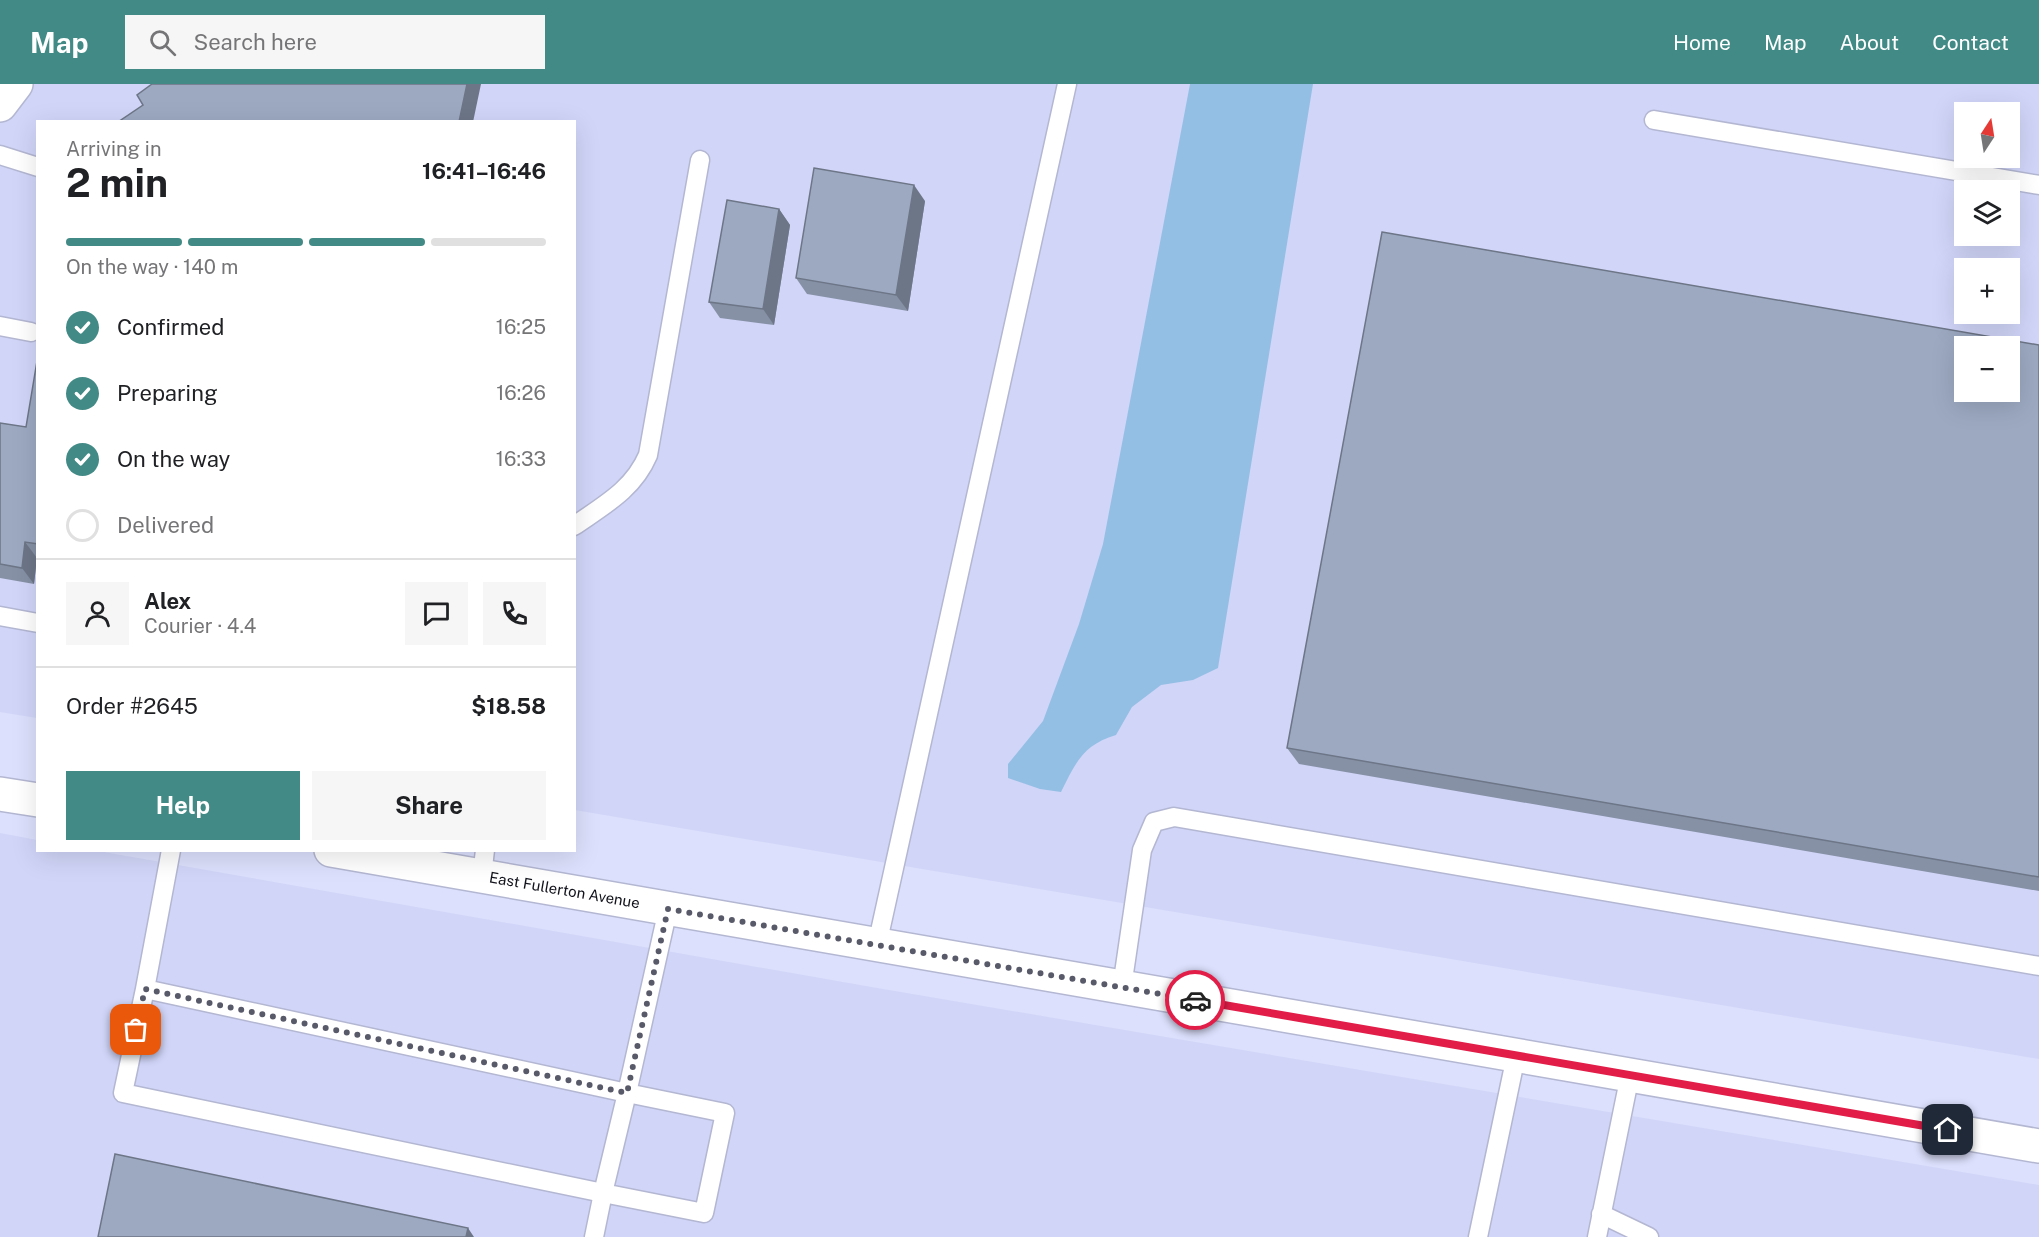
<!DOCTYPE html>
<html lang="en">
<head>
<meta charset="utf-8">
<style>
  :root { --surface:#fff; --page:#f6f6f6; --text:#202124; --muted:#757577; --line:#e0e0e0; --accent:#428a85 }
  body { margin:0; font-family:"Public Sans",sans-serif; background:var(--page); color:var(--text); height:100vh; display:flex; flex-direction:column; font-size:22px; white-space:nowrap }
  * { box-sizing:border-box; margin:0 }
  p { font-size:20px; color:var(--muted) }
  .icon { flex:none; width:33px; height:33px; fill:none; stroke:currentColor; stroke-width:2; stroke-linecap:round; stroke-linejoin:round }
  .map { position:relative; flex:1; overflow:hidden }
  .drawer { position:absolute; left:36px; top:36px; width:540px; height:732px; display:flex; flex-direction:column; background:var(--surface); border-radius:0px; box-shadow:0 6px 24px #0002 }
  .drawer>* { flex:none }
  .needle { width:39px; rotate:12deg }
  .controls { position:absolute; left:1954px; top:18px; display:grid; gap:12px }
  .controls a { display:grid; place-items:center; width:66px; height:66px; border-radius:0px; background:var(--surface); box-shadow:0 6px 24px #0002; font-size:30px }
  .pin { position:absolute; display:grid; place-items:center; width:51px; height:51px; color:#fff; margin:-26px; border-radius:12px; box-shadow:0 3px 9px #0006 }
  .courier { position:absolute; display:grid; place-items:center; width:60px; height:60px; margin:-30px; border:4px solid #e11d48; border-radius:50%; background:#fff; color:#222; box-shadow:0 2px 8px #0007 }
  .headline em { font-style:normal; font-weight:700 }
  .headline div { display:flex; flex-direction:column-reverse }
  .headline { display:flex; align-items:center; justify-content:space-between; height:102px; padding:0 30px }
  h1 { font-size:39px; font-weight:700; line-height:45px }
  .bar { display:grid; grid-template-columns:repeat(4,1fr); gap:9px 6px; align-content:center; height:72px; padding:0 30px }
  .bar i { height:8px; border-radius:4px; background:var(--line) }
  .bar .on { background:var(--accent) }
  .bar p { grid-column:span 4 }
  .line { display:flex; align-items:center; gap:15px; padding:0 30px; border-top:2px solid var(--line) }
  .line div { flex:1 }
  .round { display:grid; place-items:center; flex:none; width:63px; height:63px; border-radius:0px; background:var(--page) }
  ol { padding:0 30px; list-style:none }
  li { display:flex; align-items:center; gap:18px; height:66px }
  li p { margin-inline-start:auto }
  li .icon { padding:6px; border-radius:50%; background:var(--accent); color:#fff; stroke-width:4 }
  li:last-child { color:var(--muted) }
  li i { width:33px; height:33px; border:3px solid var(--line); border-radius:50% }
  .button { display:flex; gap:12px; margin-top:auto; padding:12px 30px }
  .button a { flex:1; height:69px; border-radius:0px; background:var(--accent); color:#fff; font-size:24px; font-weight:700; line-height:69px; text-align:center }
  .button a+a { background:var(--page); color:var(--text) }
  header { display:flex; align-items:center; gap:36px; box-sizing:border-box; height:84px; padding:0 30px; background:var(--accent); color:#fff }
  header strong { font-size:28px }
  nav { display:flex; gap:33px; margin-inline-start:auto; font-size:21px }
  .search { width:420px; height:54px; background:var(--page); display:flex; align-items:center; gap:15px; box-sizing:border-box; padding:0 21px; border-radius:0px; color:var(--muted); font-size:22px }
  .map>svg:first-child { display:block }
  .built { fill:#d1d5f8; fill-rule:evenodd }
  .water { fill:#94bfe4 }
  .lines { fill:none; stroke-linecap:round; stroke-linejoin:round }
  .lane-casing { stroke:#b4b7d2; stroke-width:21 }
  .street-casing { stroke:#b4b7d2; stroke-width:36 }
  .lane { stroke:#fff; stroke-width:18 }
  .street { stroke:#fff; stroke-width:33 }
  .wall { fill:#8691a6 }
  .shaded-wall { fill:#6d7687 }
  .building { fill:#9ca9c1; stroke:#6d7687; stroke-width:1.5; fill-rule:evenodd }
  .done { stroke:#585a6a; stroke-width:6; stroke-dasharray:0 10.8 }
  .route { stroke:#e11d48; stroke-width:8 }
  .labels { text-anchor:middle; stroke-width:4.5; stroke-linejoin:round; paint-order:stroke }
  .street-label { font-size:15px; fill:#11121b; stroke:#fff }
</style>
</head>
<body>
<header>
<strong>Map</strong>
<div class="search"><svg class="icon" aria-label="search" viewBox="0 0 24 24"><circle cx="10" cy="10" r="6"/><path d="M15 15l6 6"/></svg>Search here</div>
<nav><a>Home</a><a>Map</a><a>About</a><a>Contact</a></nav>
</header>
<div class="map">
<svg width="2039" height="1153" viewBox="0 0 2039 1153">
  <rect width="100%" height="100%" fill="#dce0fc"/>
  <!-- built -->
  <path class="built" d="M0,0H2039V975L575,726L574,38H38L37,634L0,628ZM1965,28H2010V74H1965ZM1965,106H2010V152H1965ZM1965,184H2010V230H1965ZM1965,262H2010V308H1965Z
    M0,749L37,756L38,766L98,767L877,904L2039,1101V1153H0Z"/>
  <!-- water -->
  <path class="water" d="M1190,0H1313L1218,584L1193,596L1161,601L1132,623L1116,651C1083,661 1076,678 1061,708L1040,705L1008,694V680L1043,637L1079,540L1103,460Z"/>
  <g class="lines">
    <!-- lane casing -->
    <g class="lane-casing">
      <path id="lane" d="M1654,36L2039,101
        M0,71L38,83
        M0,242L31,248
        M574,442C604,421 633,406 648,371L700,76
        M0,532L38,539
        M171,766L145,905L627,1009L668,825
        M482,792L485,766
        M877,861L1067,0
        M1122,903L1142,766L1154,738L1174,733L2039,882
        M145,905L123,1009L603,1109L627,1009L725,1029L704,1129L603,1109L594,1153
        M1601,1130L1649,1153
        M1478,1153L1516,972
        M1597,1153L1630,991"/>
    </g>
    <!-- street casing -->
    <g class="street-casing">
      <g id="street">
        <path d="M0,21L16,0"/>
        <path d="M0,710L38,716"/>
        <path id="s1" d="M331,766L2039,1062"/>
      </g>
    </g>
    <!-- lane -->
    <use href="#lane" class="lane"/>
    <!-- street -->
    <use href="#street" class="street"/>
  </g>
  <!-- wall -->
  <path class="wall" d="M925,117L908,227L807,210L796,194Z
    M779,125L790,141L774,241L720,234L709,218Z
    M2039,261V807L1299,680L1287,664Z
    M38,271V474H37L34,500L0,494V339L26,343Z"/>
  <!-- shaded-wall -->
  <path class="shaded-wall" d="M467,0H481L473,38H459Z
    M914,101L925,117L908,227L896,211Z
    M779,125L790,141L774,241L763,225Z
    M25,458L37,474L34,500L22,484Z
    M468,1144L474,1153H466Z"/>
  <!-- building -->
  <path class="building" d="M152,0H467L459,38H118L143,21L137,11Z
    M814,84L914,101L896,211L796,194Z
    M727,116L779,125L763,225L709,218Z
    M1382,148L2039,261V793L1287,664ZM1965,262H2010V308H1965Z
    M38,271V460L25,458L22,484L0,480V339L26,343Z
    M115,1070L468,1144L466,1153H98Z"/>
  <g class="lines">
    <!-- done -->
    <path class="done" d="M136,946L145,905L627,1009L668,825L1195,916"/>
    <!-- route -->
    <path class="route" d="M1195,916L1948,1046"/>
  </g>
  <g class="labels">
    <!-- street labels -->
    <g class="street-label">
      <text dy="5" stroke="none"><textPath href="#s1" startOffset="237">East Fullerton Avenue</textPath></text>
    </g>
  </g>
</svg>
<div class="controls">
<a><svg class="needle" viewBox="-14 -14 28 28"><path d="M0-13l5 13h-10z" fill="#e53935"/><path d="M0 13l5-13h-10z" fill="#757577"/></svg></a>
<a><svg class="icon" aria-label="layers" viewBox="0 0 24 24"><path d="M12 4l9 5-9 5-9-5zM3 14l9 5 9-5"/></svg></a>
<a>+</a>
<a>−</a>
</div>
<div class="pin" style="left:136px;top:946px;background:#ea580c"><svg class="icon" aria-label="bag" viewBox="0 0 24 24"><path d="M5 8h14l-1 12H6zM9 8a3 3 0 0 1 6 0"/></svg></div>
<div class="pin" style="left:1948px;top:1046px;background:#1f2937"><svg class="icon" aria-label="home" viewBox="0 0 24 24"><path d="M3 11l9-7 9 7M6 9v11h12V9"/></svg></div>
<div class="courier" style="left:1195px;top:916px"><svg class="icon" aria-label="car" viewBox="0 0 24 24"><path d="M5 17H2v-5l4-1 3-4h7l3 4 3 1v5h-3M9 17h6M6 11h13"/><circle cx="7" cy="17" r="2"/><circle cx="17" cy="17" r="2"/></svg></div>
<section class="drawer">
<div class="headline"><div><h1>2 min</h1><p>Arriving in</p></div><em>16:41–16:46</em></div>
<div class="bar"><i class="on"></i><i class="on"></i><i class="on"></i><i></i><p>On the way · 140 m</p></div>
<ol>
<li><svg class="icon" aria-label="check" viewBox="0 0 24 24"><path d="M5 12l5 5 9-10"/></svg>Confirmed<p>16:25</p></li>
<li><svg class="icon" aria-label="check" viewBox="0 0 24 24"><path d="M5 12l5 5 9-10"/></svg>Preparing<p>16:26</p></li>
<li><svg class="icon" aria-label="check" viewBox="0 0 24 24"><path d="M5 12l5 5 9-10"/></svg>On the way<p>16:33</p></li>
<li><i></i>Delivered</li>
</ol>
<div class="line" style="height:108px"><a class="round"><svg class="icon" aria-label="person" viewBox="0 0 24 24"><circle cx="12" cy="8" r="4"/><path d="M4 21q1-7 8-7t8 7"/></svg></a><div><b>Alex</b><p>Courier · 4.4</p></div><a class="round"><svg class="icon" aria-label="chat" viewBox="0 0 24 24"><path d="M4 5h16v11H9l-5 4z"/></svg></a><a class="round"><svg class="icon" aria-label="phone" viewBox="0 0 24 24"><path d="M5 4h4l2 5-3 2q2 4 5 5l2-3 5 2v4C11 20 4 13 5 4z"/></svg></a></div>
<div class="line" style="height:78px"><div>Order #2645</div><b>$18.58</b></div>
<div class="button"><a>Help</a><a>Share</a></div>
</section>
</div>
</body>
</html>
